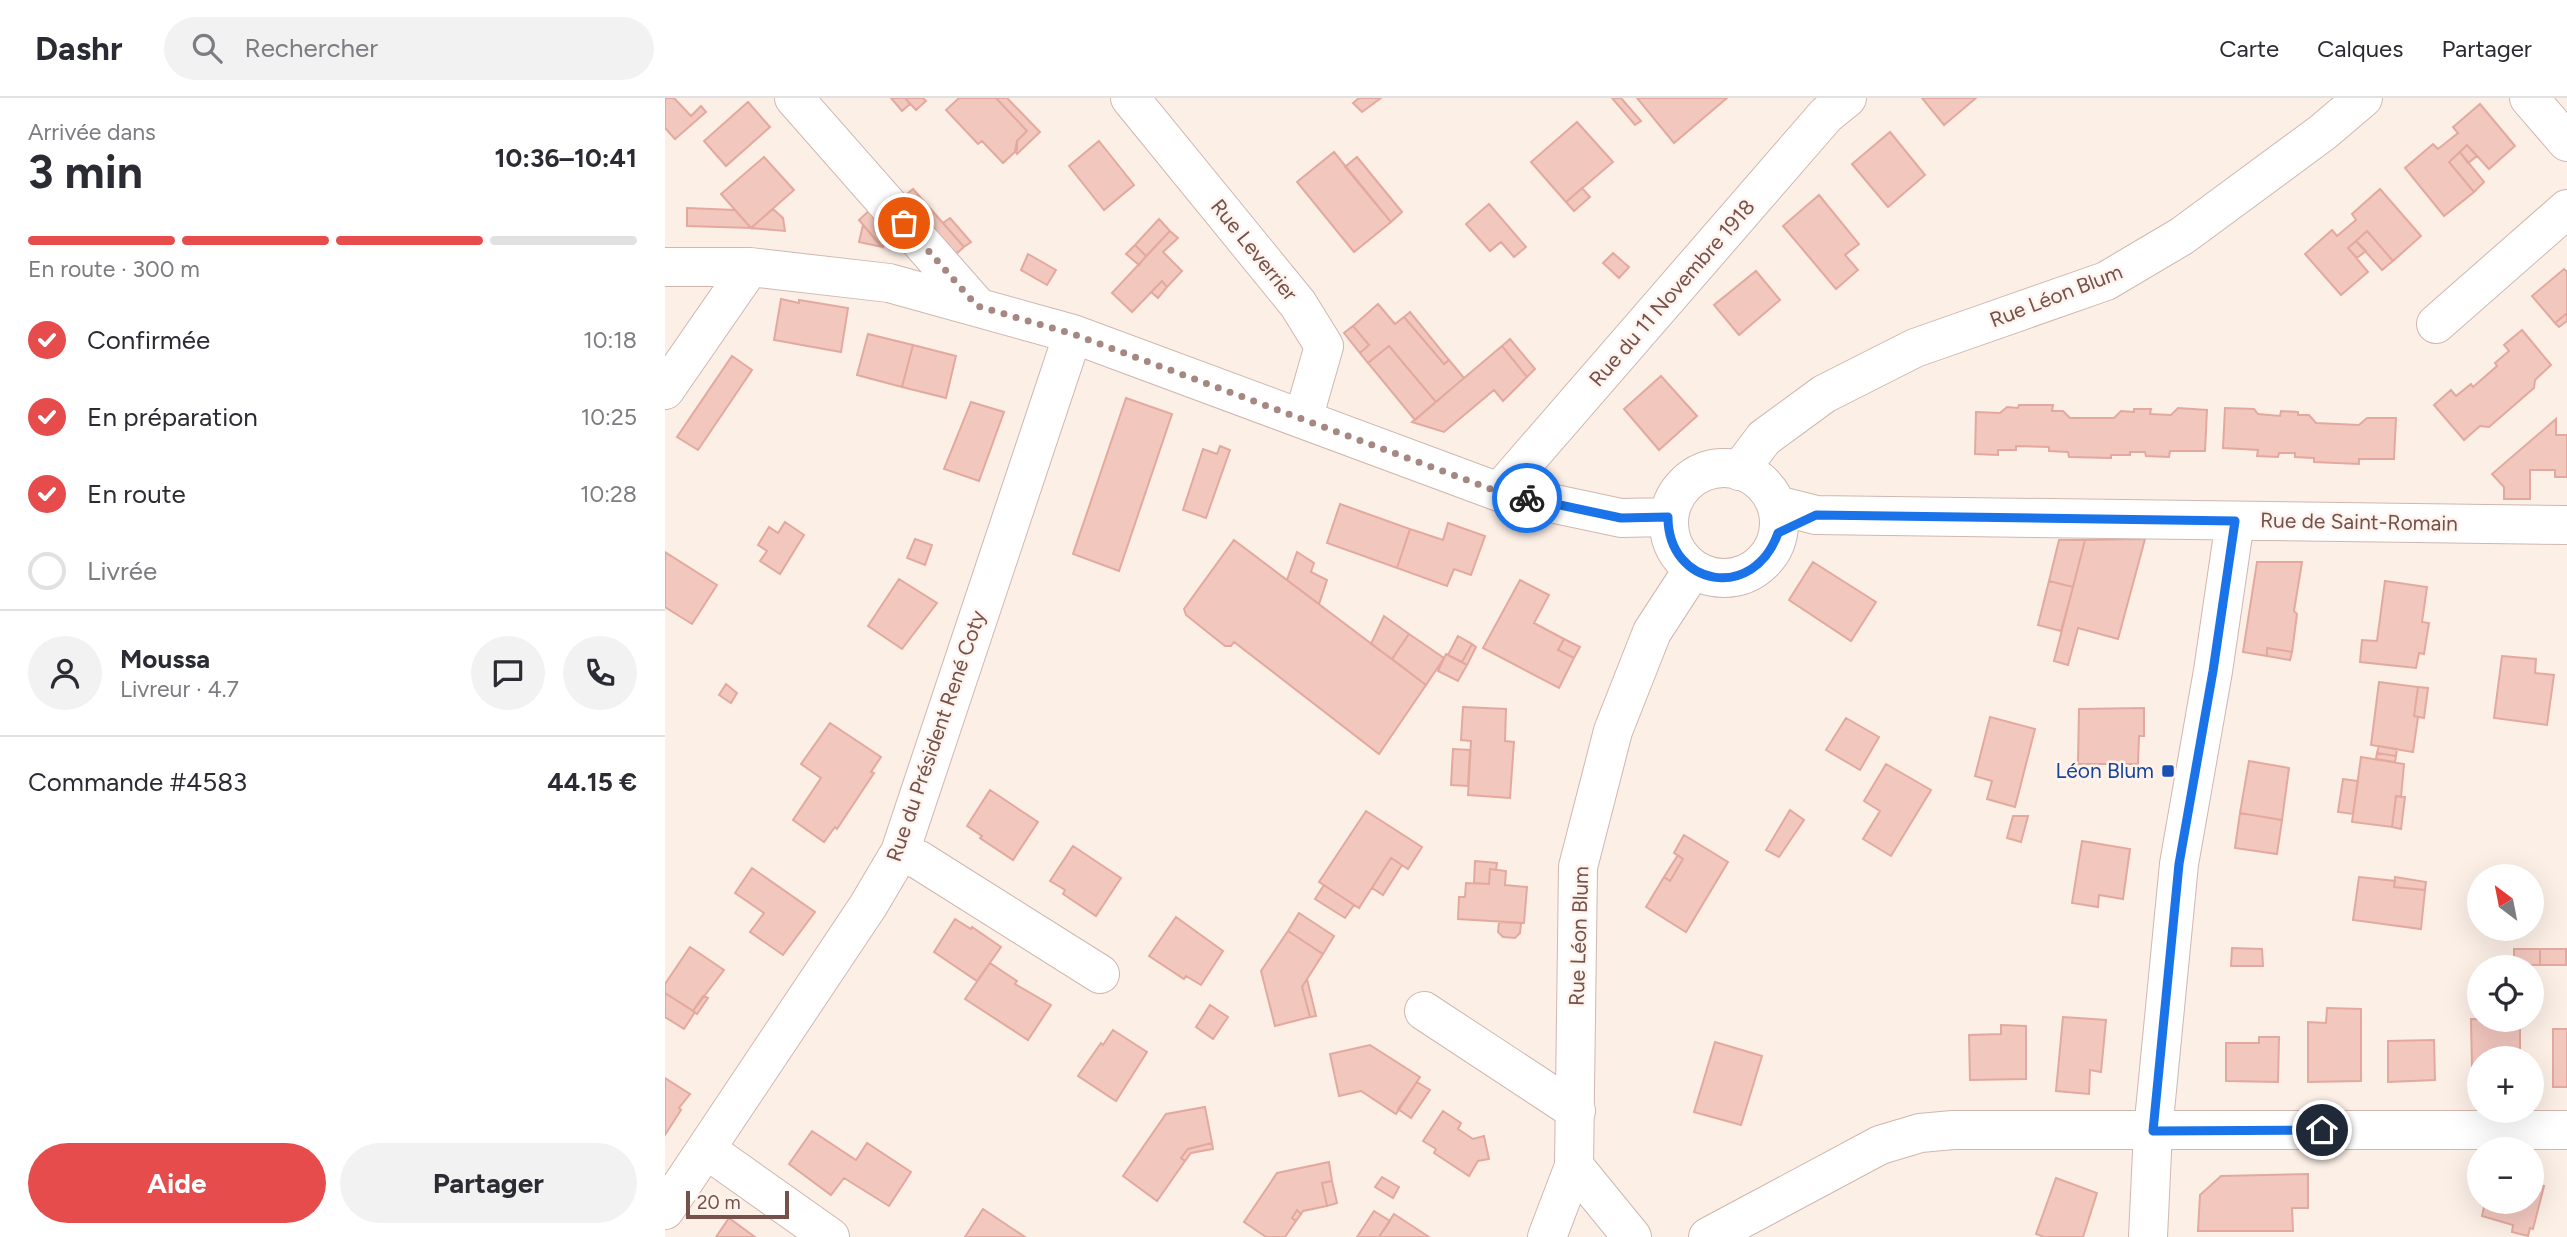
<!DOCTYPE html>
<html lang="fr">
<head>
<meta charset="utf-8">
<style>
  :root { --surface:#fff; --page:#f2f2f3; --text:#2b2b33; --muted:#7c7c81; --line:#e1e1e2; --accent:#e64c4c }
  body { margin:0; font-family:Figtree,sans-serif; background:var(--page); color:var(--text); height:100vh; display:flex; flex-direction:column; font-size:26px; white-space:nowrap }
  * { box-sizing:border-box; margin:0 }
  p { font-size:23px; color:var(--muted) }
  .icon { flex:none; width:38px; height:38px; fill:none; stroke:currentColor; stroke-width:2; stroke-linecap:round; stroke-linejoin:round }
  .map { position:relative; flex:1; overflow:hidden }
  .drawer { display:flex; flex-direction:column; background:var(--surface); width:665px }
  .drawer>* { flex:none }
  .needle { width:46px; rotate:328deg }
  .buttons { position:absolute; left:1802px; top:766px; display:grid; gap:14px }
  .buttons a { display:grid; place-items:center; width:77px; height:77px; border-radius:50%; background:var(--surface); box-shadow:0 7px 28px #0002; font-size:35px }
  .scale { position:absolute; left:21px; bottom:18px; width:103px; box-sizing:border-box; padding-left:7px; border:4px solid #76504b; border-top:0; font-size:19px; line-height:24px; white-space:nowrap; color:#76504b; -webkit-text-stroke:5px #fff4ed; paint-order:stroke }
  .pin { position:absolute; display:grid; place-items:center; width:60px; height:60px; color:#fff; margin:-30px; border:4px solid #fff; border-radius:50%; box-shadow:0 2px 7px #0007 }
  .courier { position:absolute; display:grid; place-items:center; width:70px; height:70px; margin:-35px; border:5px solid #1a73e8; border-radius:50%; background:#fff; color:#222; box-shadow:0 2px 9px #0007 }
  .headline em { font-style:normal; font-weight:700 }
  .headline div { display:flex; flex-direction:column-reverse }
  .headline { display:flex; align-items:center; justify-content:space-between; height:119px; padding:0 28px }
  h1 { font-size:46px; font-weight:700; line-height:52px }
  .bar { display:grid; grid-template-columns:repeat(4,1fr); gap:10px 7px; align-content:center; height:84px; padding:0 28px }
  .bar i { height:9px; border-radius:5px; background:var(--line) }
  .bar .selected { background:var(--accent) }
  .bar p { grid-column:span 4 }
  .line { display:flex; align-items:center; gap:18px; padding:0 28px; border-top:2px solid var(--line) }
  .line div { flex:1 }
  .round { display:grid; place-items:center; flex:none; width:74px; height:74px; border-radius:37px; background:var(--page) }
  ol { padding:0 28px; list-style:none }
  li { display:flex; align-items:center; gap:21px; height:77px }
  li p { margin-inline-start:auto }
  li .icon { padding:7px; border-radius:50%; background:var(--accent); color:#fff; stroke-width:4 }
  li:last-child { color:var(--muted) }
  li i { width:38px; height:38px; border:4px solid var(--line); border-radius:50% }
  .button { display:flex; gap:14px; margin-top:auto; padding:14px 28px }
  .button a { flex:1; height:80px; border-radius:42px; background:var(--accent); color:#fff; font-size:28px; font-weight:700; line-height:80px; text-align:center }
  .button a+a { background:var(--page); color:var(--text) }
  header { display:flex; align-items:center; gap:42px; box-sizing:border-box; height:98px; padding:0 35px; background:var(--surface); border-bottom:2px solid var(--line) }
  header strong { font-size:33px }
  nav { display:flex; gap:38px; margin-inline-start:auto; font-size:24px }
  .search { width:490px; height:63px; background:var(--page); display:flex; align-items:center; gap:18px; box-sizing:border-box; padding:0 24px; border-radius:38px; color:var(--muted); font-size:26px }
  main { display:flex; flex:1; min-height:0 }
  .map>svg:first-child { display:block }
  .building { fill:#f2c7be; stroke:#e4a99e; stroke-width:2 }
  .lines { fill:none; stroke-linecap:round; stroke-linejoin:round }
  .minor-casing { stroke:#d0b7af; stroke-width:40 }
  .minor { stroke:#fff; stroke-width:38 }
  .done { stroke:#a58881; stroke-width:7; stroke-dasharray:0 12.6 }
  .route { stroke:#1a73e8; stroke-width:9 }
  .transit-dot { fill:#1a4fb4; stroke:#fff4ed; stroke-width:2.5 }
  .labels { text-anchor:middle; stroke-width:5; stroke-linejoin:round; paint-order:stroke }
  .street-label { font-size:21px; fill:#76504b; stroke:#fff4ed }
  .transit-label { font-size:21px; fill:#164399; stroke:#fff4ed; text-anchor:end }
</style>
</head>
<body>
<header>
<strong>Dashr</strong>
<div class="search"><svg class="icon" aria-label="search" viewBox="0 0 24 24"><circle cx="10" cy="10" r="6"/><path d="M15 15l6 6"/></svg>Rechercher</div>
<nav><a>Carte</a><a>Calques</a><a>Partager</a></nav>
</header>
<main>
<section class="drawer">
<div class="headline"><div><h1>3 min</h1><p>Arrivée dans</p></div><em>10:36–10:41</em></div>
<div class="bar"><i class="selected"></i><i class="selected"></i><i class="selected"></i><i></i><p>En route · 300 m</p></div>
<ol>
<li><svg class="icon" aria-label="check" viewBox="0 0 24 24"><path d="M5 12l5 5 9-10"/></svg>Confirmée<p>10:18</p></li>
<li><svg class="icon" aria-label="check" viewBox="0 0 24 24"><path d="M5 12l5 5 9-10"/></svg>En préparation<p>10:25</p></li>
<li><svg class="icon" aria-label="check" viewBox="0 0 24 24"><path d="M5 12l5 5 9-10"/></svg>En route<p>10:28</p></li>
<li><i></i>Livrée</li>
</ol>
<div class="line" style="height:126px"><a class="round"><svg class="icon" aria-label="person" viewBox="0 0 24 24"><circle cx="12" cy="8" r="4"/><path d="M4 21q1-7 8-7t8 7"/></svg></a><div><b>Moussa</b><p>Livreur · 4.7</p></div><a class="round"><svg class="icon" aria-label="chat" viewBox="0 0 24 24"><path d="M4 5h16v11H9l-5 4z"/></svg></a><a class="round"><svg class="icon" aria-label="phone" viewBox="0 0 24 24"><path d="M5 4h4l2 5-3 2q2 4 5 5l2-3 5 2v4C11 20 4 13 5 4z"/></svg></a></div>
<div class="line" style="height:91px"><div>Commande #4583</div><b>44.15 €</b></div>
<div class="button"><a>Aide</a><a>Partager</a></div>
</section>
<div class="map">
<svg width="1902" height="1139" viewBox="0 0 1902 1139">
  <rect width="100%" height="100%" fill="#fcefe6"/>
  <!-- building -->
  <path class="building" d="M0,0H9L26,18L36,8L41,14L10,41L0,30Z
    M226,0H240L245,6L237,13Z
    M240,0H258L261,3L251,12Z
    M294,0H331L362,33L352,43V52L338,65L317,43L313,46L281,12Z
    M331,0H342L375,34L352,56L350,53L352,43L362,33Z
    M694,0H716L697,14L688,5Z
    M947,0H956L976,23L970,27Z
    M972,0H1062L1009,45Z
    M1257,0H1311L1279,27Z
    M83,4L105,29L61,68L39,43Z
    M1815,6L1850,48L1824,71L1802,47L1784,64L1809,94L1779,118L1740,70L1768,46L1773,51L1793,35L1788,29Z
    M912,24L948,64L901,104L866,64Z
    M1225,34L1260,77L1223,109L1187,66Z
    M434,43L469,87L439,112L404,68Z
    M1802,47L1812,58L1803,65L1795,54Z
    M669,54L726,124L689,154L632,84Z
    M1795,54L1819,84L1809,94L1784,64Z
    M99,59L129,92L86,130L56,96Z
    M692,59L737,114L726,124L680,69Z
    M917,90L925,99L909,113L901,104Z
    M248,91L299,149L282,164L231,105Z
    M1715,91L1756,138L1728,163L1702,133L1683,150L1703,174L1676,197L1640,156L1667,132L1672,138L1691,122L1687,116Z
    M1154,97L1194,146L1180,157L1193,172L1171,191L1118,128Z
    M824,106L861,149L849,159L836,144L825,153L801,126Z
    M22,110L70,112L86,130L22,128Z
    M207,110L230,137L217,149L194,122Z
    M108,111L118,120L120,133L86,130Z
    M285,120L306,144L299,149L278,125Z
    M494,121L505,133L481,158L470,147Z
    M198,127L217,149L194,144Z
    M505,133L513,140L498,154L517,173L502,189L497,183L467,214L447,195Z
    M1702,133L1728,163L1717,172L1691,143Z
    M1691,143L1701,153L1692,160L1683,150Z
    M470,147L481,158L474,167L461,156Z
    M948,155L964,169L954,180L938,165Z
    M363,156L391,172L382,187L356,172Z
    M1899,171L1902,174V215L1890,225L1867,198Z
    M1091,173L1115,202L1074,237L1049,207Z
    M497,183L502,189L493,200L486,194Z
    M116,201L134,205V202L183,210L176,254L109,242Z
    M713,206L730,226L739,219L779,266L784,262L799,280L771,304L724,248L703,265L695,255L704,247L688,228Z
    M745,214L784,262L779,266L739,219Z
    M1902,215V223L1894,229L1890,225Z
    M688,228L704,247L695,255L679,235Z
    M1857,232L1886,267L1870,282L1869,290L1824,329L1815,328L1799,342L1769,307L1786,292L1791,298L1806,286L1808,289L1832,268L1830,265L1844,253L1839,247Z
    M203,236L248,247L237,289L192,277Z
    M845,241L870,271L862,279L837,248Z
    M248,247L291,258L281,300L237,289Z
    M724,248L771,304L750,322L703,265Z
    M837,248L862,279L838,303L829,292L779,334L747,324Z
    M67,258L87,272L33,352L12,339Z
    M996,278L1032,318L994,352L959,311Z
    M461,300L507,316L454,473L408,456Z
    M306,304L339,314L314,383L279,371Z
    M1354,307H1388L1387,313H1398L1405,320H1449L1456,313L1469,314V311H1486L1485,316L1506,317L1513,310L1542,312L1540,353H1505L1504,359L1481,358L1480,354H1465V357H1446V360L1404,359L1403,354L1384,353V349L1351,348V352H1333V357L1310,356L1311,314L1335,315L1342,309L1353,310Z
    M1560,310L1589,311L1593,316L1615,318L1616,313L1633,314V317H1644L1651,325L1694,327L1702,320H1731L1729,361H1694V366L1649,364V360L1630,359V355H1614L1613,359L1592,358L1593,352L1558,350Z
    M1891,321V337H1902V379H1890V372H1865V401H1839V389L1827,376Z
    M555,348L565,352L541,420L518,412L538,351L552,356Z
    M675,406L745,431L732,470L662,445Z
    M120,424L139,437L115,476L95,463L102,453L93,447L104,429L113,435Z
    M783,425L820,438L806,477L789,471L782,488L732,470L745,431L778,442Z
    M250,441L267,447L260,467L242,460Z
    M1480,441L1453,541L1413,530L1403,567L1389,563L1420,442Z
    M569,442L761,587L714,656L569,544L566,548H560L521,517L519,511Z
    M1394,442H1420L1408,489L1384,483Z
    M0,454L52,487L27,526L0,509Z
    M632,454L649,465L646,474L662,482L654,506L622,482Z
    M1148,464L1211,504L1186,543L1124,502Z
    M1592,464H1637L1629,513L1632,516L1627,554L1602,550V558L1578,554Z
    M234,481L272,505L237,551L203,528Z
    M855,482L884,497L869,525L899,541L893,552L909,560L894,590L818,550Z
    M1384,483L1408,489L1396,533L1373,527Z
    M1720,483L1762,489L1757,524L1764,525L1759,556L1754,555L1751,570L1695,564L1697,542L1712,543Z
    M719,518L744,536L727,561L706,546Z
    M744,536L779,560L761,587L727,561Z
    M793,538L807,546L797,564L783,557Z
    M899,541L915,549L909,560L893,552Z
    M807,546L811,549L802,567L797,564Z
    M1602,550L1627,554L1625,562L1602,558Z
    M781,556L802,567L793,583L773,573Z
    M1837,558L1871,561L1870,575L1889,577L1882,627L1829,620Z
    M1714,584L1753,589L1749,618L1753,619L1748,654L1706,647Z
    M61,586L72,595L66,605L54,597Z
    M1753,589L1763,590L1759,620L1749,618Z
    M798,609L841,611L840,643L849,644L845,700L803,697L806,643L796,642Z
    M1479,610V638H1474L1473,666H1413L1414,611Z
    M1325,619L1370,631L1350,709L1322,701L1327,683L1310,678Z
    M1181,620L1214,639L1195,672L1161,652Z
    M165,625L216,659L206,674L209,675L172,731L170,729L159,744L128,722L156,680L136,666Z
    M1714,648L1732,651L1731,658L1712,655Z
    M788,651L805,652L803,688L786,687Z
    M1712,655L1731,658L1730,664L1711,661Z
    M1696,659L1739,666L1736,699L1731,698L1727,729L1687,724Z
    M1584,663L1624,670L1617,722L1575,715Z
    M1221,666L1266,692L1226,758L1198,741L1215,713L1199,703Z
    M1678,681L1693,683L1688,716L1673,714Z
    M325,692L373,724L348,762L315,740L317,738L302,728Z
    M1731,698L1740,699L1736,731L1727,729Z
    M1125,712L1139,722L1114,759L1101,752Z
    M701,713L757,749L743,771L726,760L694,810L654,784Z
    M1575,715L1617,722L1612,756L1570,750Z
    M1348,718H1363L1356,744L1342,740Z
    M1019,737L1063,764L1021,834L981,809L999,779L1005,783L1018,761L1009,755Z
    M1417,743L1465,751L1458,801L1434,797L1433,809L1407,805Z
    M408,748L456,780L431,818L398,796L400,792L385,783Z
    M1013,757L1018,761L1005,783L999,779Z
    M726,760L737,767L718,797L707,790Z
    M810,763L832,765L831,772L825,771L824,786L809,785Z
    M87,770L150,814L118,857L85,834L99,815L70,795Z
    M825,771L841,773L840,787L862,789L859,825L793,821L794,799H800L801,785L824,786Z
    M1694,779L1730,783L1729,789L1760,792L1756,831L1688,822Z
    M1730,779L1761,784L1760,792L1729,789Z
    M659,787L689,807L680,820L650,801Z
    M634,815L669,838L658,856L623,833Z
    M511,819L558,853L536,887L521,878L519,881L484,858Z
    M290,821L306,831L307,829L336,849L312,883L269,854Z
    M834,824L856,825L855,835L850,840L838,839L833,834Z
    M623,833L658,856L637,889L645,919L610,928L596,873Z
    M25,849L59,872L28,913L0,895V886Z
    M1567,850L1597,851L1598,868H1566Z
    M1849,851H1875V867H1849Z
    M1875,851H1901V867H1875Z
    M325,865L352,883L350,886L386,907L363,942L300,901Z
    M642,881L651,918L645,919L637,889Z
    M0,895L30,914L19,931L0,919Z
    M38,898L43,900L32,916L28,913Z
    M545,907L563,919L548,941L531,929Z
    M1662,910L1696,911V983L1643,984V924L1661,925Z
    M1398,919L1441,922L1436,974L1425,972L1424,996L1391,993Z
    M1806,921L1855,922V961H1815V970H1807Z
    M1336,927L1361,928V981L1305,982L1304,937L1336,936Z
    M1888,931H1902V989H1888Z
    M448,932L482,954L451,1003L413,978L436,945L438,947Z
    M1594,939H1614L1613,984L1561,983V945H1594Z
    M1769,942L1770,982L1723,984V943Z
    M1050,944L1097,958L1076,1027L1029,1014Z
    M705,947L755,979L731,1016L696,993L674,998L665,956Z
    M0,980L25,996L14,1010L16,1012L0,1037Z
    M752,984L765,992L746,1020L733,1011Z
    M540,1009L547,1045L523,1051L516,1060L520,1063L492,1103L458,1078L501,1016Z
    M778,1013L796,1025L793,1031L808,1041L819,1038L824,1061L813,1063L804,1078L769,1055L771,1051L758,1043Z
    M147,1033L191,1062L202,1045L246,1074L224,1108L179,1080L166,1097L124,1066Z
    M547,1045L548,1051L526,1055L520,1063L516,1060L523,1051Z
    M664,1064L667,1083L657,1085L662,1108L638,1113L636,1116L632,1112L627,1120L631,1123L620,1139H601L579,1124L612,1075Z
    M1643,1076V1110H1627L1628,1133H1533L1535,1097L1556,1078Z
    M717,1079L734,1089L728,1100L710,1089Z
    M1391,1080L1432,1095L1418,1139H1379L1371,1136Z
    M667,1083L672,1105L662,1108L657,1085Z
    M1867,1085L1879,1088L1868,1131L1865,1130L1863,1138L1847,1134L1848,1127L1817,1118L1820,1104H1867Z
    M318,1111L360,1139H300Z
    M632,1112L636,1116L631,1123L627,1120Z
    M709,1113L725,1123L714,1139H692Z
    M729,1116L764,1139H714Z
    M64,1120L90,1139H51Z"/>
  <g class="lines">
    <!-- minor casing -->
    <g class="minor-casing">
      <path id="minor" d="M129,0L312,208
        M465,0L633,206L659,248L638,321
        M1864,0L1902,44
        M0,169H85L224,185L408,236L834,394L956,420L1003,419
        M1771,226L1902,111
        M0,292L85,169
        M1004 425a55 55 0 1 1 110 0a55 55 0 1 1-110 0Z
        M1074,373L1099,340L1159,296L1250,250L1441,183L1517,138L1658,34L1698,0
        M834,394L1161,17L1182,0
        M1111,407L1151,417L1902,427
        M235,754L254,762L435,876
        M759,913L911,1013
        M42,1052L165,1139
        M909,1068L967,1139
        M0,1112L203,808L235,754L408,236
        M882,1139L909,1068L913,769L948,633L987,534L1028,471
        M1043,1139L1215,1047L1255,1035L1288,1032H1902
        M1483,1139L1488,1033L1514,766L1548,573L1570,423"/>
    </g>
    <!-- minor -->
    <use href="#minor" class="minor"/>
  </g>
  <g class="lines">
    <!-- done -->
    <path class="done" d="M239,125L312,208L408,236L834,394L862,400"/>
    <!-- route -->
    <path class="route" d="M862,400L956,420L1003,419C1003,489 1089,504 1113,435L1151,417L1570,423L1548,573L1514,766L1488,1033L1657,1032"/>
  </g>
  <!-- markers -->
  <rect class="transit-dot" x="1496" y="666" width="14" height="14" rx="3.5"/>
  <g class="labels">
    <!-- street labels -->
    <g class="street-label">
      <text transform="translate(589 152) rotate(51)" y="7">Rue Leverrier</text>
      <text transform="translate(1007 195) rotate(-49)" y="7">Rue du 11 Novembre 1918</text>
      <text transform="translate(1391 198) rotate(-21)" y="7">Rue Léon Blum</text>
      <text transform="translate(1694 424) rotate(1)" y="7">Rue de Saint-Romain</text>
      <text transform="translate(271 638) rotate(-71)" y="7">Rue du Président René Coty</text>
      <text transform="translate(914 838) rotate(-88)" y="7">Rue Léon Blum</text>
    </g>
    <!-- transit labels -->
    <g class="transit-label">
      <text x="1489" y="680">Léon Blum</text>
    </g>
  </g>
</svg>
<div class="buttons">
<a><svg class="needle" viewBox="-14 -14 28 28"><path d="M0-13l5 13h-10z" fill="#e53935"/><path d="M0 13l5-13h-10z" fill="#7c7c81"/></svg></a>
<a><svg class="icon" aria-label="locate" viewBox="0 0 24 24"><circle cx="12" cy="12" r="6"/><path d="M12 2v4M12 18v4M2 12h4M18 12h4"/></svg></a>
<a>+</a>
<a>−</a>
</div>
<div class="scale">20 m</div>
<div class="pin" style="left:239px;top:125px;background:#ea580c"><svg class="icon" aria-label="bag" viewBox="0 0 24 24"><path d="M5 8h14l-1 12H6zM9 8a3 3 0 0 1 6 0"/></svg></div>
<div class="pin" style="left:1657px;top:1032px;background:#1f2937"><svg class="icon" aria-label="home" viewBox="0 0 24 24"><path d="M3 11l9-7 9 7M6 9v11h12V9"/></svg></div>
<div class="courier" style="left:862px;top:400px"><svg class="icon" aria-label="bike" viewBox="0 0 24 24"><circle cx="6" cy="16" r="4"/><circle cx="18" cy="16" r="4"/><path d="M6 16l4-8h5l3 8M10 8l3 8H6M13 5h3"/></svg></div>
</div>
</main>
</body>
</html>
